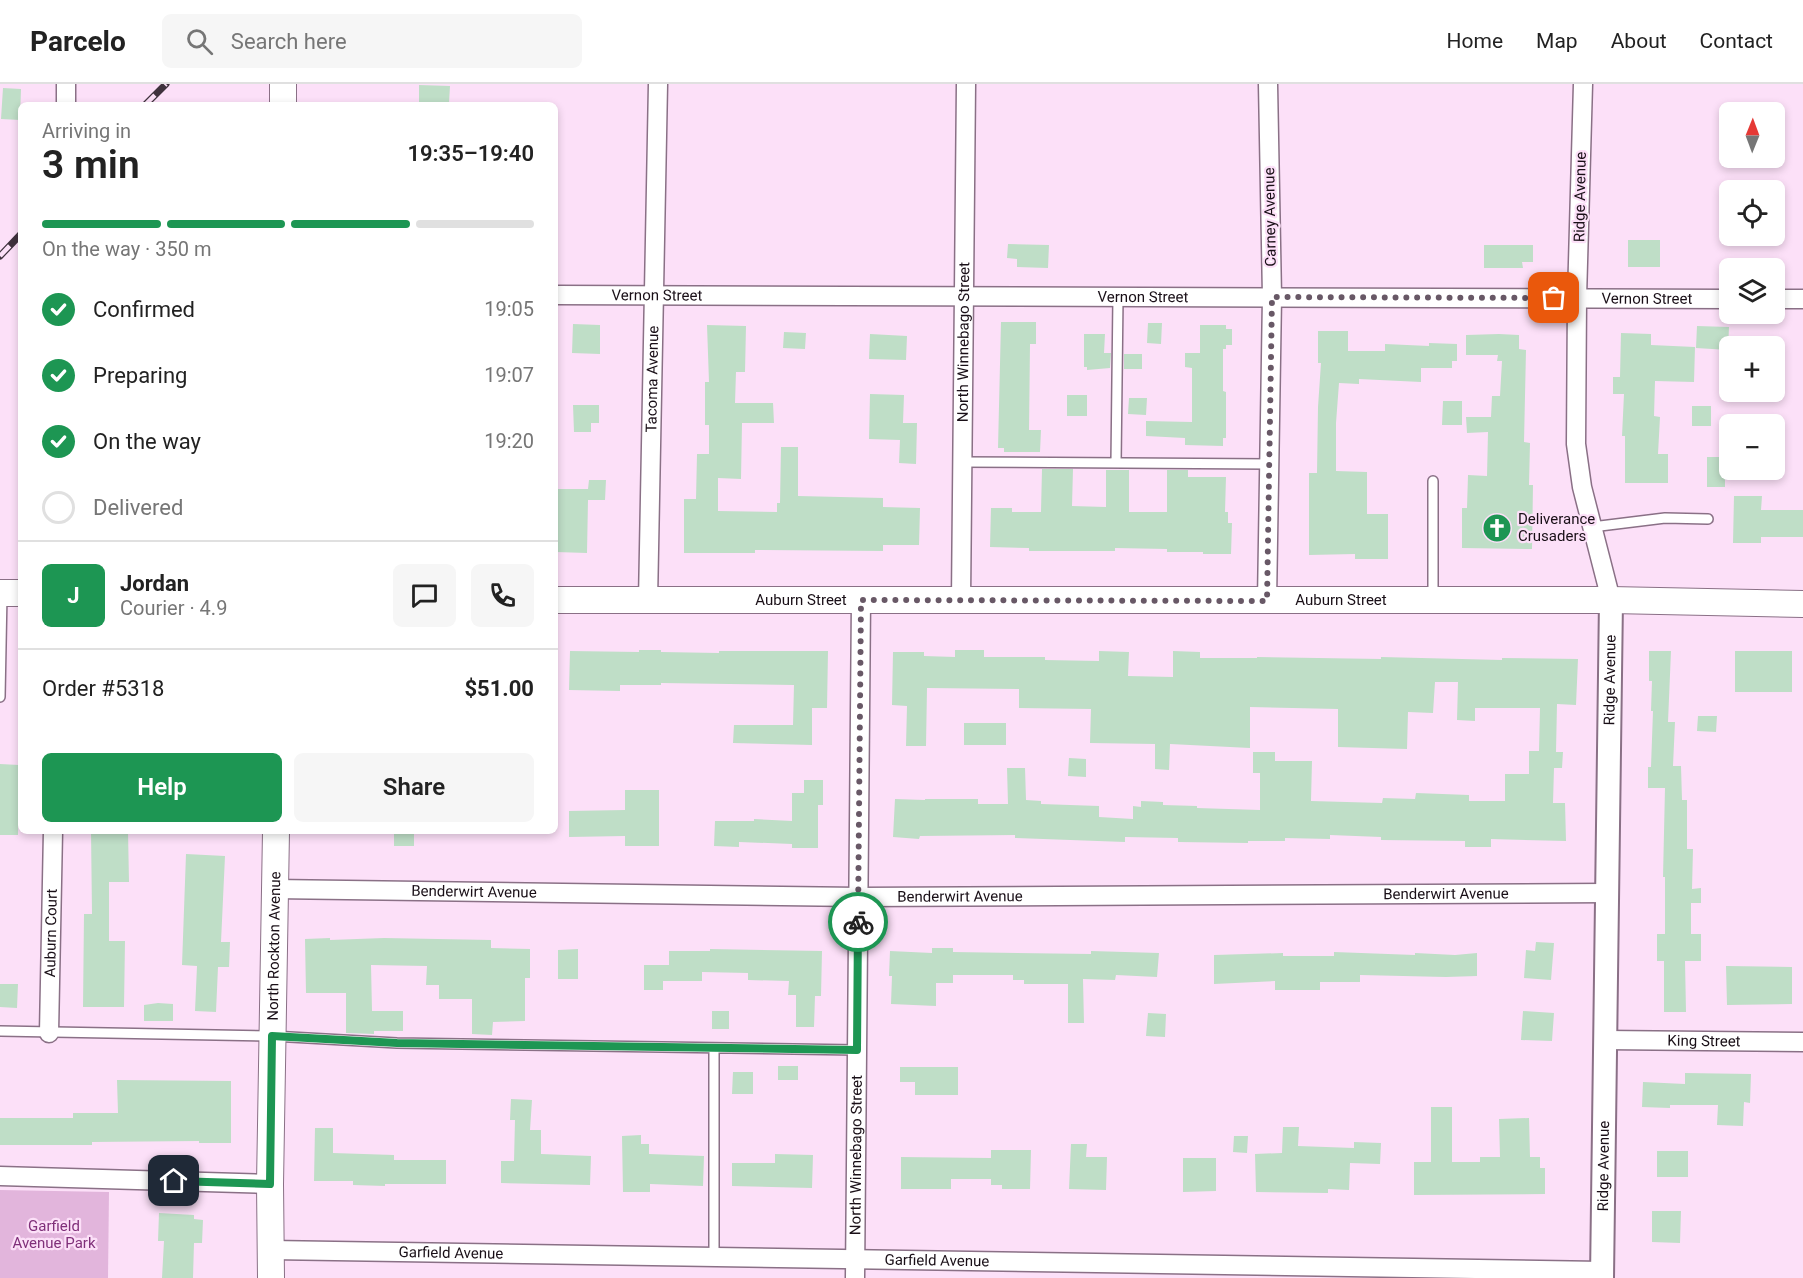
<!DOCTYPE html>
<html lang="en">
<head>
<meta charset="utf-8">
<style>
  :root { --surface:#fff; --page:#f6f6f6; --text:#222; --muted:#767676; --line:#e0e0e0; --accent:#1d9653 }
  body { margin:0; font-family:Roboto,sans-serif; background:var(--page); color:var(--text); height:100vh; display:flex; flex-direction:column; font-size:22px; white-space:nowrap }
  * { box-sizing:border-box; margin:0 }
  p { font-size:20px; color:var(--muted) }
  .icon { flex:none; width:33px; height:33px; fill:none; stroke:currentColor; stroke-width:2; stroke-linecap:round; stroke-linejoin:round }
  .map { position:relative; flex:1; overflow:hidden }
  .details { position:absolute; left:18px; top:18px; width:540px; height:732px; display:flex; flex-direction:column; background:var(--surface); border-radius:9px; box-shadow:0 3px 9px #0003 }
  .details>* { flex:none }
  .needle { width:39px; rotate:1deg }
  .fabs { position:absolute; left:1719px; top:18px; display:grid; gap:12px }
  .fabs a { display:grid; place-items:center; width:66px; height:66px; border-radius:9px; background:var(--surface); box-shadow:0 3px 9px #0003; font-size:30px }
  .pin { position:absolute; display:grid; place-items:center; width:51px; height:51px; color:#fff; margin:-26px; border-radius:12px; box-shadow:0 3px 9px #0006 }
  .courier { position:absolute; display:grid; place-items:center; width:60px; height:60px; margin:-30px; border:4px solid #1d9653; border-radius:50%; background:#fff; color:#222; box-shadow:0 2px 8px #0007 }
  .overview em { font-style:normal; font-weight:600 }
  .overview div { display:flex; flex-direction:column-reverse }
  .overview { display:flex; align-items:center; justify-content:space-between; height:102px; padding:0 24px }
  h1 { font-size:39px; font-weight:600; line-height:45px }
  .bar { display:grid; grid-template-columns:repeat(4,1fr); gap:9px 6px; align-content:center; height:72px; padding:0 24px }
  .bar i { height:8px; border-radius:4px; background:var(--line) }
  .bar .current { background:var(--accent) }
  .bar p { grid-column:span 4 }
  .line { display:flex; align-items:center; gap:15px; padding:0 24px; border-top:2px solid var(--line) }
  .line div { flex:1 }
  .round { display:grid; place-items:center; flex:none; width:63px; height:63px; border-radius:9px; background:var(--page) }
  ol { padding:0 24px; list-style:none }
  li { display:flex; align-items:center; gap:18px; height:66px }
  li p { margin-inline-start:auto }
  li .icon { padding:6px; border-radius:50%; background:var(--accent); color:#fff; stroke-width:4 }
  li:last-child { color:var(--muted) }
  li i { width:33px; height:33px; border:3px solid var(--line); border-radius:50% }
  .primary-button { display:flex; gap:12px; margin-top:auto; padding:12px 24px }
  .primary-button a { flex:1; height:69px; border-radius:9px; background:var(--accent); color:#fff; font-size:24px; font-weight:600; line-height:69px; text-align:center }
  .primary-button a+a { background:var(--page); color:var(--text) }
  header { display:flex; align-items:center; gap:36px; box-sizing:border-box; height:84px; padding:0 30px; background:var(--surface); border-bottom:2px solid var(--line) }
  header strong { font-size:28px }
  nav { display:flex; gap:33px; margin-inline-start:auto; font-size:21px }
  .search { width:420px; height:54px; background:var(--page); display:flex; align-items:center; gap:15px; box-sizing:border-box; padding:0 21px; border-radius:9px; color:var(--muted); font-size:22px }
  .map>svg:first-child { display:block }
  .green { fill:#e2b5dc }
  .building { fill:#bfdec7 }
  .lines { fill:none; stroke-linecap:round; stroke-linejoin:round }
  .service-casing { stroke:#8a7086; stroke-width:12 }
  .minor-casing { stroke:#8a7086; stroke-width:21 }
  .tertiary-casing { stroke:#8a7086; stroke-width:26 }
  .secondary-casing { stroke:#8a7086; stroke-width:28 }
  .service { stroke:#fff; stroke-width:9 }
  .minor { stroke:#fff; stroke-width:18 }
  .tertiary { stroke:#fff; stroke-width:22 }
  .secondary { stroke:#fff; stroke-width:26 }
  .rail-casing { stroke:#3f323d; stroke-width:7 }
  .rail { stroke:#fce0f8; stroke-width:4.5; stroke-dasharray:14; stroke-linecap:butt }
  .done { stroke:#685866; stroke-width:6; stroke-dasharray:0 10.8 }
  .route { stroke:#1d9653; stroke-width:8 }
  .labels { text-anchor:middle; stroke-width:4.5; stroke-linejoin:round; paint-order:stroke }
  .street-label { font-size:15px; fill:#190f17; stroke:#fce0f8 }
  .poi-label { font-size:15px; fill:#190f17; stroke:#fce0f8; text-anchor:start }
  .park-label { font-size:15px; fill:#80307a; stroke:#fce0f8 }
</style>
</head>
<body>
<header>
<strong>Parcelo</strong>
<div class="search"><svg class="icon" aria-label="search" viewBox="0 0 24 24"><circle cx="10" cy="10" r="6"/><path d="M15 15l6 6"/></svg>Search here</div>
<nav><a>Home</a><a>Map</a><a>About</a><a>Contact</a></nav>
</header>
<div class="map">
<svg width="1803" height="1194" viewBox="0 0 1803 1194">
  <rect width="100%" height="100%" fill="#fce0f8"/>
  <!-- green -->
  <path class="green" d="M0,1106L109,1108L108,1194H0Z"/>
  <!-- building -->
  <path class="building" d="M419,1L450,2L449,19H419Z
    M3,4L21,5L20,36L1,35Z
    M1628,156H1660V183H1628Z
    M1008,160L1049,161L1048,184L1017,183V175L1007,174Z
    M1484,161H1533V178H1522L1523,184H1484Z
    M1001,238H1036V260H1030L1029,346H1041L1040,368H1004V364H998Z
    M1148,239H1162L1161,260L1147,259Z
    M573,240L600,241V270L572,269Z
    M707,241L746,242L745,288H736L735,319H773L774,339H742L741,395L718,394V427L777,428V419H780L781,363H798V412L883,414V423L920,424L919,461H883V467L755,466V469H684V415H696L697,370H709V341H705V298H709Z
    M1200,241H1226V245H1232V261H1226V265H1223V307L1226,308V354H1223V362L1185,361V354L1146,352V337L1192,338V284L1185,283V269H1200Z
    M1697,242L1729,243L1728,266L1696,264Z
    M1318,247H1348V267H1385V260L1429,262V259L1457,260V277H1452V284H1421V298L1359,295V300L1339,299L1336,339V387L1367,388V430H1388V475H1355V470L1309,471V389H1317L1318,323L1321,279H1318Z
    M784,248L806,249L805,265L783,264Z
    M1621,249L1651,250V261L1695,263L1694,298L1655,297L1654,332L1660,333L1658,370H1668V399H1625V352H1622L1624,310H1613V293H1620Z
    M870,250L907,252L906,276L869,275Z
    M1084,250H1105L1104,269H1111L1110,284L1087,286V283H1084Z
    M1499,250L1519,251V265L1526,266L1524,358L1530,359L1529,401H1533L1532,465L1462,464V424H1467L1468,391L1487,392L1488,348L1467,349L1466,333H1491L1492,312H1500L1502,277H1497L1498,271H1466V251Z
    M1124,270H1142V285H1124Z
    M870,310L904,311L903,339H917L916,380L899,379L900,356L869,355Z
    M1067,311H1087V332H1067Z
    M1129,314H1147L1146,331L1128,330Z
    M1443,317H1462V341H1442Z
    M573,321H599V339H591V348H574Z
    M1692,322H1711V342H1692Z
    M1707,373H1725V403H1707Z
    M1042,385H1073L1072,422L1106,423V386H1129V428H1167V386H1188V393H1226L1225,428H1228V439H1232L1231,470H1203V468H1167V465L1115,464V467H1029V464L990,463L991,424H1012V428H1041Z
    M589,396H606L605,416H588L587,469L556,468L555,405H588Z
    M1734,412H1762L1761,426H1803V453H1761V459H1733Z
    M639,566H661V568L719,569V567H828L827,624H812V661L733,659L734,641H793L794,601L661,599V601H620V607L569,606L570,567L639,568Z
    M955,566H984V573H1045V576L1099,577V567L1129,568L1128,592L1173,593V567L1200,568V574H1257V573L1381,575V573L1502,576V574L1578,575L1576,621L1557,620L1556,668H1563L1562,684H1554L1553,719H1565L1566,757L1491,755V763H1465V757L1381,756V753L1330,751V755L1285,754V757H1248V759L1178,758V754L1125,753V758L1015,754V751L920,752L919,755L893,753L895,715L925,716V715H978V720H1008L1007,684H1025L1026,716L1041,717V720L1099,722V733L1133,735V722L1141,723V717L1163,718V721L1197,722V724L1260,726V689H1253V668H1275V677H1312L1311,717L1382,719L1383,714L1415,715L1416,709L1469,711V717H1505V690H1529V667H1539L1540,624H1475V637L1457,636L1458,598H1435L1433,629L1408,628L1407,665L1338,663V625L1250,623V664L1170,660L1169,686L1155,685V660L1090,659L1091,625L1019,624V605L927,604L926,662H906L907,622L892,621L893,568H924V572L955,573Z
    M1649,567H1671L1668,638H1675L1673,682H1681L1682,716H1687V765H1693L1692,805L1701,804V819H1691V850H1701V877H1685L1686,928H1664V877H1657V850H1665V793H1663L1665,704H1648V683H1651L1653,627H1651L1652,597H1649Z
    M1735,567H1792V608H1735Z
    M1698,632H1717L1716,648L1697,647Z
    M964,639H1006V661H964Z
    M1069,674L1086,675V693L1068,692Z
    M0,680L19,681L18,751H0Z
    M804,696H823V721H818V764H792V760L739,758V763L714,762L715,737H754V735L792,737V709H804Z
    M625,706H659V762H625V752L569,753V727L625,726Z
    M91,747H128L129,798H109V857H125L124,923H83L84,830H92Z
    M394,747H414V762H394Z
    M186,770L225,772L221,858H230L229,883H218L216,928L195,927L197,882L182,881Z
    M330,854V856L384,854L491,856V864L530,865V894H525V937L493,938L492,951L472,950V915H439V901H426L427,882L371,881L372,927H403V947H374V950L346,949V909H306L305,855Z
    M1536,858L1554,859L1551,896L1524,894L1526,866L1535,867Z
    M932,864H953V868L1091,870V867L1159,869L1157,893L1116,891L1115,896L1083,895L1084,939H1068V900H1024V896H1013V891H953V899H936V922L891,920L892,892H889L890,867L932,869Z
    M578,865V895H558V866Z
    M710,865L822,867L821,912H815L814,943H796V911H788L789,897L748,896V889L702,888V897H663V906H644V881H669V867H710Z
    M1334,868L1415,871V869L1455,871L1477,869V892L1446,893L1360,891V898H1320V906H1275V897L1214,900V871L1283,869V872H1334Z
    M1726,882L1792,883V920L1727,921Z
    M0,900H18L17,924L0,923Z
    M158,919L173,920V937H144V921Z
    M712,927H729V945H712Z
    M1523,927L1554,929L1552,957L1521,956Z
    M1148,929L1166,930L1165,953L1146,952Z
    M778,982H798V996H778Z
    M900,983H958V1011H915V998H900Z
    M733,988H753V1010H732Z
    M1685,989L1751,990L1750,1019L1744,1018L1743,1042L1717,1041L1718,1021H1670V1024L1642,1023L1643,998L1685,1000Z
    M117,996L231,997V1059H199V1057L92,1058V1061H0V1034H73V1029H118Z
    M511,1015L532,1016L530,1046H541V1070L591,1072L590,1101L501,1099V1077H514L515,1036H510Z
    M1431,1023H1452V1078H1480V1073H1500L1499,1035L1529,1034L1530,1073H1540V1084H1545V1110L1414,1111V1078H1431Z
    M1283,1043H1299L1298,1062L1354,1064V1058L1381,1059L1380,1080L1350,1079L1349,1106L1328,1105V1109L1256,1108L1255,1070L1282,1069Z
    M315,1044H333V1069L394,1071V1076H446V1100H385V1102L353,1101V1097H314Z
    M641,1051V1060H649V1070L704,1072L703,1102L650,1100V1108H623L622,1052Z
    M1234,1052H1248L1247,1069L1233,1068Z
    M1071,1060H1087L1086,1073H1107L1106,1106L1069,1105Z
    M991,1066H1031L1030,1105H1002V1101H991V1095H951V1105H901V1073L991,1074Z
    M1657,1067H1688V1093H1657Z
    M775,1070L813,1071L812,1104L732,1102V1079H775Z
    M1183,1074H1216V1107L1183,1108Z
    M1652,1127H1681L1680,1159L1652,1158Z
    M159,1129L194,1131V1135L203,1136L202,1159H194L193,1194H162L164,1157H158Z"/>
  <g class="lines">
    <!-- service casing -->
    <g class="service-casing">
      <path id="service" d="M962,378L1269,380
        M1116,379L1118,213
        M1592,443L1665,434L1708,435
        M1433,515V397
        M0,613L2,510
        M0,947L272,952L397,959L857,966
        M714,964V1173"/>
    </g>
    <!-- minor casing -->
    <g class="minor-casing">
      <g id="minor">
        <path d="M1583,0L1577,214L1576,360L1582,403L1611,516"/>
        <path d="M66,20V0"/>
        <path id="s1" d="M555,211L1730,215"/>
        <path d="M1774,215H1803"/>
        <path id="s2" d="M961,516L966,0"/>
        <path id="s3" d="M648,517L658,0"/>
        <path d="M1267,517L1272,213L1268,0"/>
        <path id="s4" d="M274,805L859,813L1607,809"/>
        <path id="s5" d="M49,949L53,747"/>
        <path id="s6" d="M1605,956L1803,958"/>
        <path d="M0,1092L270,1100"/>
        <path id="s7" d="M271,1166L1602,1187"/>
        <path id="s8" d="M855,1194L861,516"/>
      </g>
    </g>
    <!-- tertiary casing -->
    <g class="tertiary-casing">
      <g id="tertiary">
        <path id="s9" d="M1602,1194L1611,516"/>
      </g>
    </g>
    <!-- secondary casing -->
    <g class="secondary-casing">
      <g id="secondary">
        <path d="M283,0V21"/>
        <path d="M0,509H21"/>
        <path id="s10" d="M555,516H1611L1803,520"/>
        <path id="s11" d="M271,1194L270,1100L276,747"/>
      </g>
    </g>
    <!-- service -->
    <use href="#service" class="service"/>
    <!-- minor -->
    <use href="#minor" class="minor"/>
    <!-- tertiary -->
    <use href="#tertiary" class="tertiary"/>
    <!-- secondary -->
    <use href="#secondary" class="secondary"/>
    <!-- rail casing -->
    <g class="rail-casing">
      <path id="rail" d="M145,21L166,0
        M0,172L21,150"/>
    </g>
    <!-- rail -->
    <use href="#rail" class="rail"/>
  </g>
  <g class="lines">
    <!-- done -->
    <path class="done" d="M858,838L861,516L1267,517L1272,213L1554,214"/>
    <!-- route -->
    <path class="route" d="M174,1097L270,1100L272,952L397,959L857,966L858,838"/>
  </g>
  <!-- icons -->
  <defs>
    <g id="church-disc" transform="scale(1.5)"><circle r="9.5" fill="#1d9653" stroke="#fce0f8"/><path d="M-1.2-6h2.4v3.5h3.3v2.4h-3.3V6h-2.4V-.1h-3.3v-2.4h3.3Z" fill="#fff"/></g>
  </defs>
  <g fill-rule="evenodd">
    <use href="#church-disc" x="1497" y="444"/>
  </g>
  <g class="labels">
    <!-- street labels -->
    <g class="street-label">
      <text transform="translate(1580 113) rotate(-89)" y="5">Ridge Avenue</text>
      <text transform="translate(1270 133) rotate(-91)" y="5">Carney Avenue</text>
      <text dy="5" stroke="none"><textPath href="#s1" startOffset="102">Vernon Street</textPath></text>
      <text dy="5" stroke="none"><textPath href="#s1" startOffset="588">Vernon Street</textPath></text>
      <text dy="5" stroke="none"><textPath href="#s1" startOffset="1092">Vernon Street</textPath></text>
      <text dy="5" stroke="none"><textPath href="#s2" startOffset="258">North Winnebago Street</textPath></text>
      <text dy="5" stroke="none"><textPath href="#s3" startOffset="222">Tacoma Avenue</textPath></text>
      <text dy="5" stroke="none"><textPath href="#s10" startOffset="246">Auburn Street</textPath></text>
      <text dy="5" stroke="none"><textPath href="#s10" startOffset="786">Auburn Street</textPath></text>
      <text dy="5" stroke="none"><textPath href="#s9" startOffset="598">Ridge Avenue</textPath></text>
      <text dy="5" stroke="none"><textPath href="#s4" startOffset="200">Benderwirt Avenue</textPath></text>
      <text dy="5" stroke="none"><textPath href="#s4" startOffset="1172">Benderwirt Avenue</textPath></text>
      <text dy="5" stroke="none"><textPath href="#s4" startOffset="686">Benderwirt Avenue</textPath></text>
      <text dy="5" stroke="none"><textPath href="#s5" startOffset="100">Auburn Court</textPath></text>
      <text dy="5" stroke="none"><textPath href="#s11" startOffset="332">North Rockton Avenue</textPath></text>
      <text dy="5" stroke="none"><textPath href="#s6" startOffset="99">King Street</textPath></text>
      <text dy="5" stroke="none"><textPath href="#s8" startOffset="123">North Winnebago Street</textPath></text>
      <text dy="5" stroke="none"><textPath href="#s9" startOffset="112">Ridge Avenue</textPath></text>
      <text dy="5" stroke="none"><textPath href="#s7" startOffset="180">Garfield Avenue</textPath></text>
      <text dy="5" stroke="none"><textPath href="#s7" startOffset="666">Garfield Avenue</textPath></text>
    </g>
    <!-- poi labels -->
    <g class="poi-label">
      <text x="1518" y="440">Deliverance<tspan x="1518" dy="17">Crusaders</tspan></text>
    </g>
    <!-- park labels -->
    <g class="park-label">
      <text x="54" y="1147">Garfield<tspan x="54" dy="17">Avenue Park</tspan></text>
    </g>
  </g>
</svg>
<div class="fabs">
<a><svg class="needle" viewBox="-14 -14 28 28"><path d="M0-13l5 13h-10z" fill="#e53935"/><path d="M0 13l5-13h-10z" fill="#767676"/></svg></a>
<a><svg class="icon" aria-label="locate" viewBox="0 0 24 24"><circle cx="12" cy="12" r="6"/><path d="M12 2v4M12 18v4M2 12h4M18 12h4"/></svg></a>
<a><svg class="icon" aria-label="layers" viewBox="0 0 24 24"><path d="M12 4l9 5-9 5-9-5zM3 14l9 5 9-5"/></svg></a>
<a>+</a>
<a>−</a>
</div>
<div class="pin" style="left:1554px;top:214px;background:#ea580c"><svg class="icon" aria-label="bag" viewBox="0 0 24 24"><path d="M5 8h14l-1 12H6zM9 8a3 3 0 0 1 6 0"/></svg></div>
<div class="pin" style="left:174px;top:1097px;background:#1f2937"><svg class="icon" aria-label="home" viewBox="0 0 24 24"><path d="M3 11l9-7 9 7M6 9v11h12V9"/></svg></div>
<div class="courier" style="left:858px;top:838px"><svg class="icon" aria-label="bike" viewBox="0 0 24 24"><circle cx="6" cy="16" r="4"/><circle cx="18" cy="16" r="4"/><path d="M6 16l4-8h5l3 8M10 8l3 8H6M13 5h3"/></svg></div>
<section class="details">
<div class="overview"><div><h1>3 min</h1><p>Arriving in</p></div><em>19:35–19:40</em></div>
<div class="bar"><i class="current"></i><i class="current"></i><i class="current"></i><i></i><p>On the way · 350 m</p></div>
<ol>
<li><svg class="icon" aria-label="check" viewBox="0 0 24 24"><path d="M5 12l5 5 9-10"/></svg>Confirmed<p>19:05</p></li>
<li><svg class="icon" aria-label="check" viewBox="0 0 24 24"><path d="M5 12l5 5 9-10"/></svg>Preparing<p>19:07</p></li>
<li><svg class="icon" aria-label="check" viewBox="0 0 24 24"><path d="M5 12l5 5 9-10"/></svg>On the way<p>19:20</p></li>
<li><i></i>Delivered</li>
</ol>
<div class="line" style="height:108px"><b class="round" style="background:var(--accent);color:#fff">J</b><div><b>Jordan</b><p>Courier · 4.9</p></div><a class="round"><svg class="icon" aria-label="chat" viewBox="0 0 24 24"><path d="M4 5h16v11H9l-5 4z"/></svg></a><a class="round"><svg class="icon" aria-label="phone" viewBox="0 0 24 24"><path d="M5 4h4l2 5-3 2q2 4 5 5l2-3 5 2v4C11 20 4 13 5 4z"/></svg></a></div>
<div class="line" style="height:78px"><div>Order #5318</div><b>$51.00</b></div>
<div class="primary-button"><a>Help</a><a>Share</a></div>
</section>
</div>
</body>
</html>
